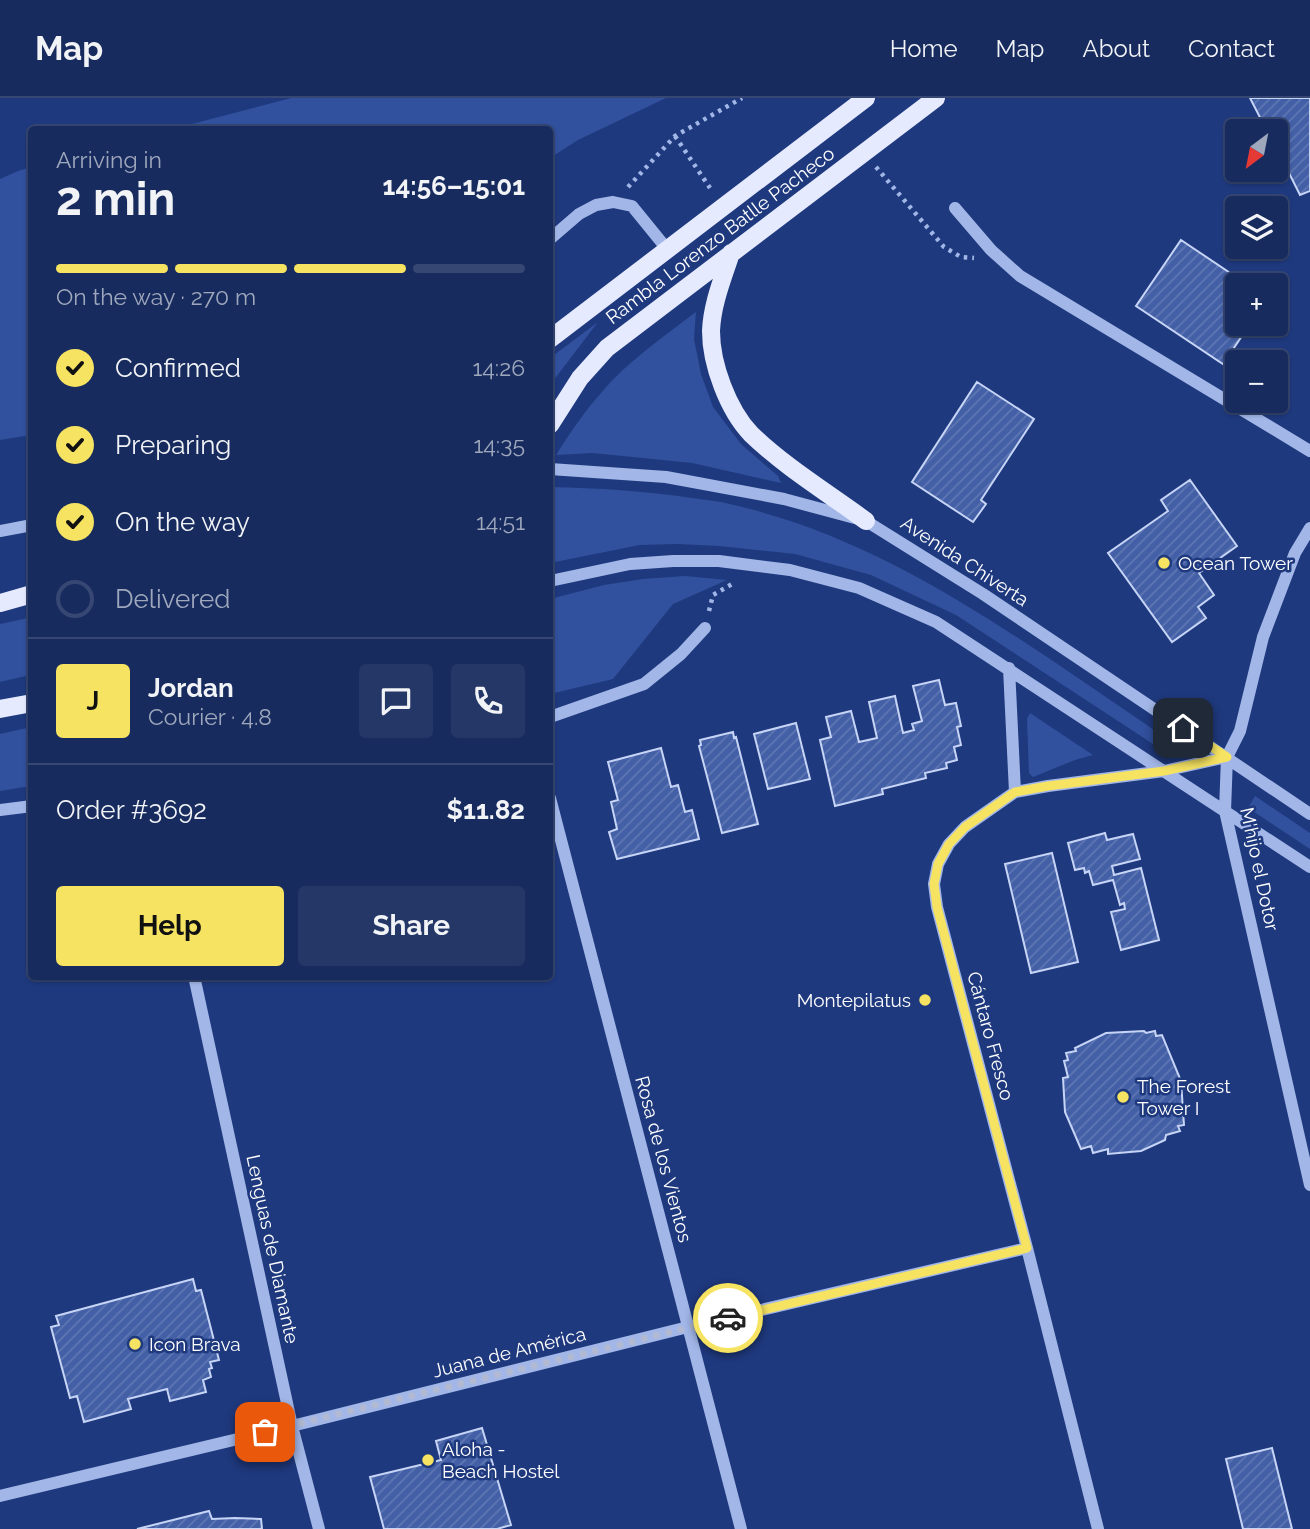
<!DOCTYPE html>
<html lang="en">
<head>
<meta charset="utf-8">
<style>
  :root { --surface:#172b5e; --page:#243767; --text:#f1f3f6; --muted:#9ea7bc; --line:#364773; --accent:#f6e362 }
  body { margin:0; font-family:Raleway,sans-serif; background:var(--page); color:var(--text); height:100vh; display:flex; flex-direction:column; font-size:26px; white-space:nowrap }
  * { box-sizing:border-box; margin:0 }
  p { font-size:23px; color:var(--muted) }
  .icon { flex:none; width:38px; height:38px; fill:none; stroke:currentColor; stroke-width:2; stroke-linecap:round; stroke-linejoin:round }
  .map { position:relative; flex:1; overflow:hidden }
  .drawer { position:absolute; left:28px; top:28px; width:525px; height:854px; display:flex; flex-direction:column; background:var(--surface); border-radius:7px; box-shadow:0 2px 5px #0004,0 0 0 2px var(--line) }
  .drawer>* { flex:none }
  .needle { width:46px; rotate:212deg }
  .tools { position:absolute; left:1225px; top:21px; display:grid; gap:14px }
  .tools a { display:grid; place-items:center; width:63px; height:63px; border-radius:7px; background:var(--surface); box-shadow:0 2px 5px #0004,0 0 0 2px var(--line); font-size:35px }
  .pin { position:absolute; display:grid; place-items:center; width:60px; height:60px; color:#fff; margin:-30px; border-radius:14px; box-shadow:0 4px 10px #0006 }
  .courier { position:absolute; display:grid; place-items:center; width:70px; height:70px; margin:-35px; border:5px solid #f6e362; border-radius:50%; background:#fff; color:#222; box-shadow:0 2px 9px #0007 }
  .summary em { font-style:normal; font-weight:700 }
  .summary div { display:flex; flex-direction:column-reverse }
  .summary { display:flex; align-items:center; justify-content:space-between; height:119px; padding:0 28px }
  h1 { font-size:46px; font-weight:700; line-height:52px }
  .bar { display:grid; grid-template-columns:repeat(4,1fr); gap:10px 7px; align-content:center; height:84px; padding:0 28px }
  .bar i { height:9px; border-radius:5px; background:var(--line) }
  .bar .active { background:var(--accent) }
  .bar p { grid-column:span 4 }
  .line { display:flex; align-items:center; gap:18px; padding:0 28px; border-top:2px solid var(--line) }
  .line div { flex:1 }
  .round { display:grid; place-items:center; flex:none; width:74px; height:74px; border-radius:7px; background:var(--page) }
  ol { padding:0 28px; list-style:none }
  li { display:flex; align-items:center; gap:21px; height:77px }
  li p { margin-inline-start:auto }
  li .icon { padding:7px; border-radius:50%; background:var(--accent); color:#111; stroke-width:4 }
  li:last-child { color:var(--muted) }
  li i { width:38px; height:38px; border:4px solid var(--line); border-radius:50% }
  .action { display:flex; gap:14px; margin-top:auto; padding:14px 28px }
  .action a { flex:1; height:80px; border-radius:7px; background:var(--accent); color:#111; font-size:28px; font-weight:700; line-height:80px; text-align:center }
  .action a+a { background:var(--page); color:var(--text) }
  header { display:flex; align-items:center; gap:42px; box-sizing:border-box; height:98px; padding:0 35px; background:var(--surface); border-bottom:2px solid var(--line) }
  header strong { font-size:33px }
  nav { display:flex; gap:38px; margin-inline-start:auto; font-size:24px }
  .map>svg:first-child { display:block }
  .grass { fill:#31509d }
  .building { fill:url(#building-hatch); stroke:#c6d4f6; stroke-width:2 }
  .lines { fill:none; stroke-linecap:round; stroke-linejoin:round }
  .path { stroke:#a2b7e8; stroke-width:4.5; stroke-dasharray:3.5 5; stroke-linecap:butt }
  .minor { stroke:#a2b7e8; stroke-width:12 }
  .major { stroke:#e5eafe; stroke-width:18 }
  .done { stroke:#b1bad2; stroke-width:7; stroke-dasharray:0 12.6 }
  .route { stroke:#f6e362; stroke-width:9 }
  .poi-dot { fill:#f6e362; stroke:#1f397e; stroke-width:2.5 }
  .labels { text-anchor:middle; stroke-width:5; stroke-linejoin:round; paint-order:stroke }
  .street-label { font-size:19px; fill:#fff; stroke:#1f397e }
  .poi-label { font-size:19px; fill:#fff; stroke:#1f397e; text-anchor:start }
</style>
</head>
<body>
<header>
<strong>Map</strong>
<nav><a>Home</a><a>Map</a><a>About</a><a>Contact</a></nav>
</header>
<div class="map">
<svg width="1310" height="1431" viewBox="0 0 1310 1431">
  <defs>
    <pattern id="building-hatch" width="6" height="6" patternUnits="userSpaceOnUse" patternTransform="scale(1.75)"><rect width="6" height="6" fill="#435fa6"/><path d="M-1 1l2-2M0 6l6-6M5 7l2-2" fill="none" stroke="#5f77b3"/></pattern>
  </defs>
  <rect width="100%" height="100%" fill="#1f397e"/>
  <!-- grass -->
  <path class="grass" d="M291,0H666L578,42L550,60V32L173,31Z
    M31,69V337L0,342V81L18,73Z
    M696,214L694,241L701,276L713,309L741,346L778,378L781,385L692,365L593,355L556,357C570,335 584,314 601,295C628,263 663,239 696,214Z
    M598,224L550,287V260Z
    M550,389C597,390 645,393 692,400C706,402 720,403 734,407C894,444 1026,546 1160,636L1153,646L956,517L871,477L795,456L719,448L678,446L640,447L550,465Z
    M685,478L727,482L673,506L613,581L550,596V501L604,487L643,481Z
    M28,520L31,522V575L30,577L0,584V526Z
    M1030,615L1093,657L1075,662L1033,679L1029,675L1027,621Z
    M31,629V688L0,693V636Z
    M1255,698L1310,735V751L1248,710Z"/>
  <!-- building -->
  <path class="building" d="M1250,0H1310V93L1300,97L1276,49V33H1267Z
    M1181,142L1248,187H1237V226H1250L1223,266L1136,208Z
    M977,284L1034,321L981,402L986,406L973,424L912,384Z
    M1190,382L1237,448L1199,475L1214,497L1198,509L1206,520L1172,544L1108,455L1168,413L1161,402Z
    M939,582L945,607L956,605L961,628L957,629L961,647L954,649L957,662L946,665L947,670L925,675L926,680L882,691L883,696L835,708L820,642L831,639L826,619L851,613L859,644L877,640L869,604L895,598L903,635L914,632L912,626L922,623L913,588Z
    M796,625L810,681L768,691L754,636Z
    M733,634L734,640L736,639L758,726L722,735L699,648L701,647L700,642Z
    M661,650L671,689L678,687L685,714L692,712L699,741L617,761L609,734L617,731L611,704L618,702L608,664Z
    M1105,735L1107,742L1133,736L1140,761L1112,768L1114,777L1141,770L1159,842L1121,852L1111,814L1125,811L1124,805L1120,807L1113,782L1093,787L1089,773L1085,775L1084,770L1075,772L1068,745Z
    M1052,755L1078,864L1031,875L1005,766Z
    M1144,933L1146,935L1155,933L1156,938L1162,937L1181,983L1184,1027L1178,1028L1180,1033L1166,1037L1165,1042L1141,1053L1108,1056V1051L1093,1055L1091,1048L1081,1051L1065,1014L1063,980L1068,979L1064,963L1068,962L1066,955L1076,953L1075,950L1106,935Z
    M193,1181L196,1193L201,1192L219,1262L210,1264L212,1270L209,1271L211,1279L203,1282L206,1294L170,1303L167,1291L128,1301L131,1311L84,1324L77,1298L70,1300L51,1229L59,1227L56,1218Z
    M482,1330L511,1427L497,1431H384L370,1379L441,1362L436,1343Z
    M1272,1350L1292,1431H1243L1226,1361Z
    M209,1413L212,1421L235,1420L261,1421L262,1431H137Z"/>
  <g class="lines">
    <!-- path -->
    <path class="path" d="M675,38L710,90
      M876,69L944,149L961,159L974,160
      M628,89L675,38L742,0
      M709,513L713,497L734,485"/>
    <!-- minor -->
    <path class="minor" d="M955,110L991,152L1020,178L1310,353
      M550,141L579,116L596,107L613,104L632,108L667,151
      M550,371L666,379L784,401L866,423L983,496L1310,716
      M1310,430L1295,455L1263,539L1240,633L1227,659L1225,713L1310,1087
      M0,433L32,427
      M550,483L630,466L673,463H719L790,472L859,490L936,524L1310,769
      M1009,570L1015,694
      M550,619L644,586L681,556L705,530
      M550,700L741,1431
      M0,712L32,708
      M194,878L292,1328L319,1431
      M0,1398L292,1328L688,1229L1027,1150
      M1098,1431L1027,1150L937,809L934,786L938,766L949,746L965,729L1015,694L1048,688L1164,673L1227,659"/>
    <!-- major -->
    <path class="major" d="M731,155C723,180 712,206 711,233C711,266 728,312 751,336C785,369 828,395 866,423
      M550,241L866,0
      M550,327L580,280L607,250L936,0
      M0,505L32,496
      M0,611L32,605"/>
  </g>
  <g class="lines">
    <!-- done -->
    <path class="done" d="M265,1334L728,1220"/>
    <!-- route -->
    <path class="route" d="M728,1220L1027,1150L937,809L934,786L938,766L949,746L965,729L1015,694L1048,688L1164,673L1227,659L1183,630"/>
  </g>
  <!-- markers -->
  <g class="poi-dot">
    <circle cx="1164" cy="465" r="7"/>
    <circle cx="925" cy="902" r="7"/>
    <circle cx="1123" cy="999" r="7"/>
    <circle cx="135" cy="1246" r="7"/>
    <circle cx="428" cy="1362" r="7"/>
  </g>
  <g class="labels">
    <!-- street labels -->
    <g class="street-label">
      <text transform="translate(720 137) rotate(-37)" y="7">Rambla Lorenzo Batlle Pacheco</text>
      <text transform="translate(965 463) rotate(33)" y="7">Avenida Chiverta</text>
      <text transform="translate(1260 771) rotate(78)" y="7">M'hijo el Dotor</text>
      <text transform="translate(991 938) rotate(75)" y="7">Cántaro Fresco</text>
      <text transform="translate(664 1061) rotate(75)" y="7">Rosa de los Vientos</text>
      <text transform="translate(273 1151) rotate(78)" y="7">Lenguas de Diamante</text>
      <text transform="translate(509 1254) rotate(-14)" y="7">Juana de América</text>
    </g>
    <!-- poi labels -->
    <g class="poi-label">
      <text x="1178" y="472">Ocean Tower</text>
      <text x="911" y="909" text-anchor="end">Montepilatus</text>
      <text x="1137" y="995">The Forest<tspan x="1137" dy="22">Tower I</tspan></text>
      <text x="149" y="1253">Icon Brava</text>
      <text x="442" y="1358">Aloha -<tspan x="442" dy="22">Beach Hostel</tspan></text>
    </g>
  </g>
</svg>
<div class="tools">
<a><svg class="needle" viewBox="-14 -14 28 28"><path d="M0-13l5 13h-10z" fill="#e53935"/><path d="M0 13l5-13h-10z" fill="#9ea7bc"/></svg></a>
<a><svg class="icon" aria-label="layers" viewBox="0 0 24 24"><path d="M12 4l9 5-9 5-9-5zM3 14l9 5 9-5"/></svg></a>
<a>+</a>
<a>−</a>
</div>
<div class="pin" style="left:265px;top:1334px;background:#ea580c"><svg class="icon" aria-label="bag" viewBox="0 0 24 24"><path d="M5 8h14l-1 12H6zM9 8a3 3 0 0 1 6 0"/></svg></div>
<div class="pin" style="left:1183px;top:630px;background:#1f2937"><svg class="icon" aria-label="home" viewBox="0 0 24 24"><path d="M3 11l9-7 9 7M6 9v11h12V9"/></svg></div>
<div class="courier" style="left:728px;top:1220px"><svg class="icon" aria-label="car" viewBox="0 0 24 24"><path d="M5 17H2v-5l4-1 3-4h7l3 4 3 1v5h-3M9 17h6M6 11h13"/><circle cx="7" cy="17" r="2"/><circle cx="17" cy="17" r="2"/></svg></div>
<section class="drawer">
<div class="summary"><div><h1>2 min</h1><p>Arriving in</p></div><em>14:56–15:01</em></div>
<div class="bar"><i class="active"></i><i class="active"></i><i class="active"></i><i></i><p>On the way · 270 m</p></div>
<ol>
<li><svg class="icon" aria-label="check" viewBox="0 0 24 24"><path d="M5 12l5 5 9-10"/></svg>Confirmed<p>14:26</p></li>
<li><svg class="icon" aria-label="check" viewBox="0 0 24 24"><path d="M5 12l5 5 9-10"/></svg>Preparing<p>14:35</p></li>
<li><svg class="icon" aria-label="check" viewBox="0 0 24 24"><path d="M5 12l5 5 9-10"/></svg>On the way<p>14:51</p></li>
<li><i></i>Delivered</li>
</ol>
<div class="line" style="height:126px"><b class="round" style="background:var(--accent);color:#111">J</b><div><b>Jordan</b><p>Courier · 4.8</p></div><a class="round"><svg class="icon" aria-label="chat" viewBox="0 0 24 24"><path d="M4 5h16v11H9l-5 4z"/></svg></a><a class="round"><svg class="icon" aria-label="phone" viewBox="0 0 24 24"><path d="M5 4h4l2 5-3 2q2 4 5 5l2-3 5 2v4C11 20 4 13 5 4z"/></svg></a></div>
<div class="line" style="height:91px"><div>Order #3692</div><b>$11.82</b></div>
<div class="action"><a>Help</a><a>Share</a></div>
</section>
</div>
</body>
</html>
